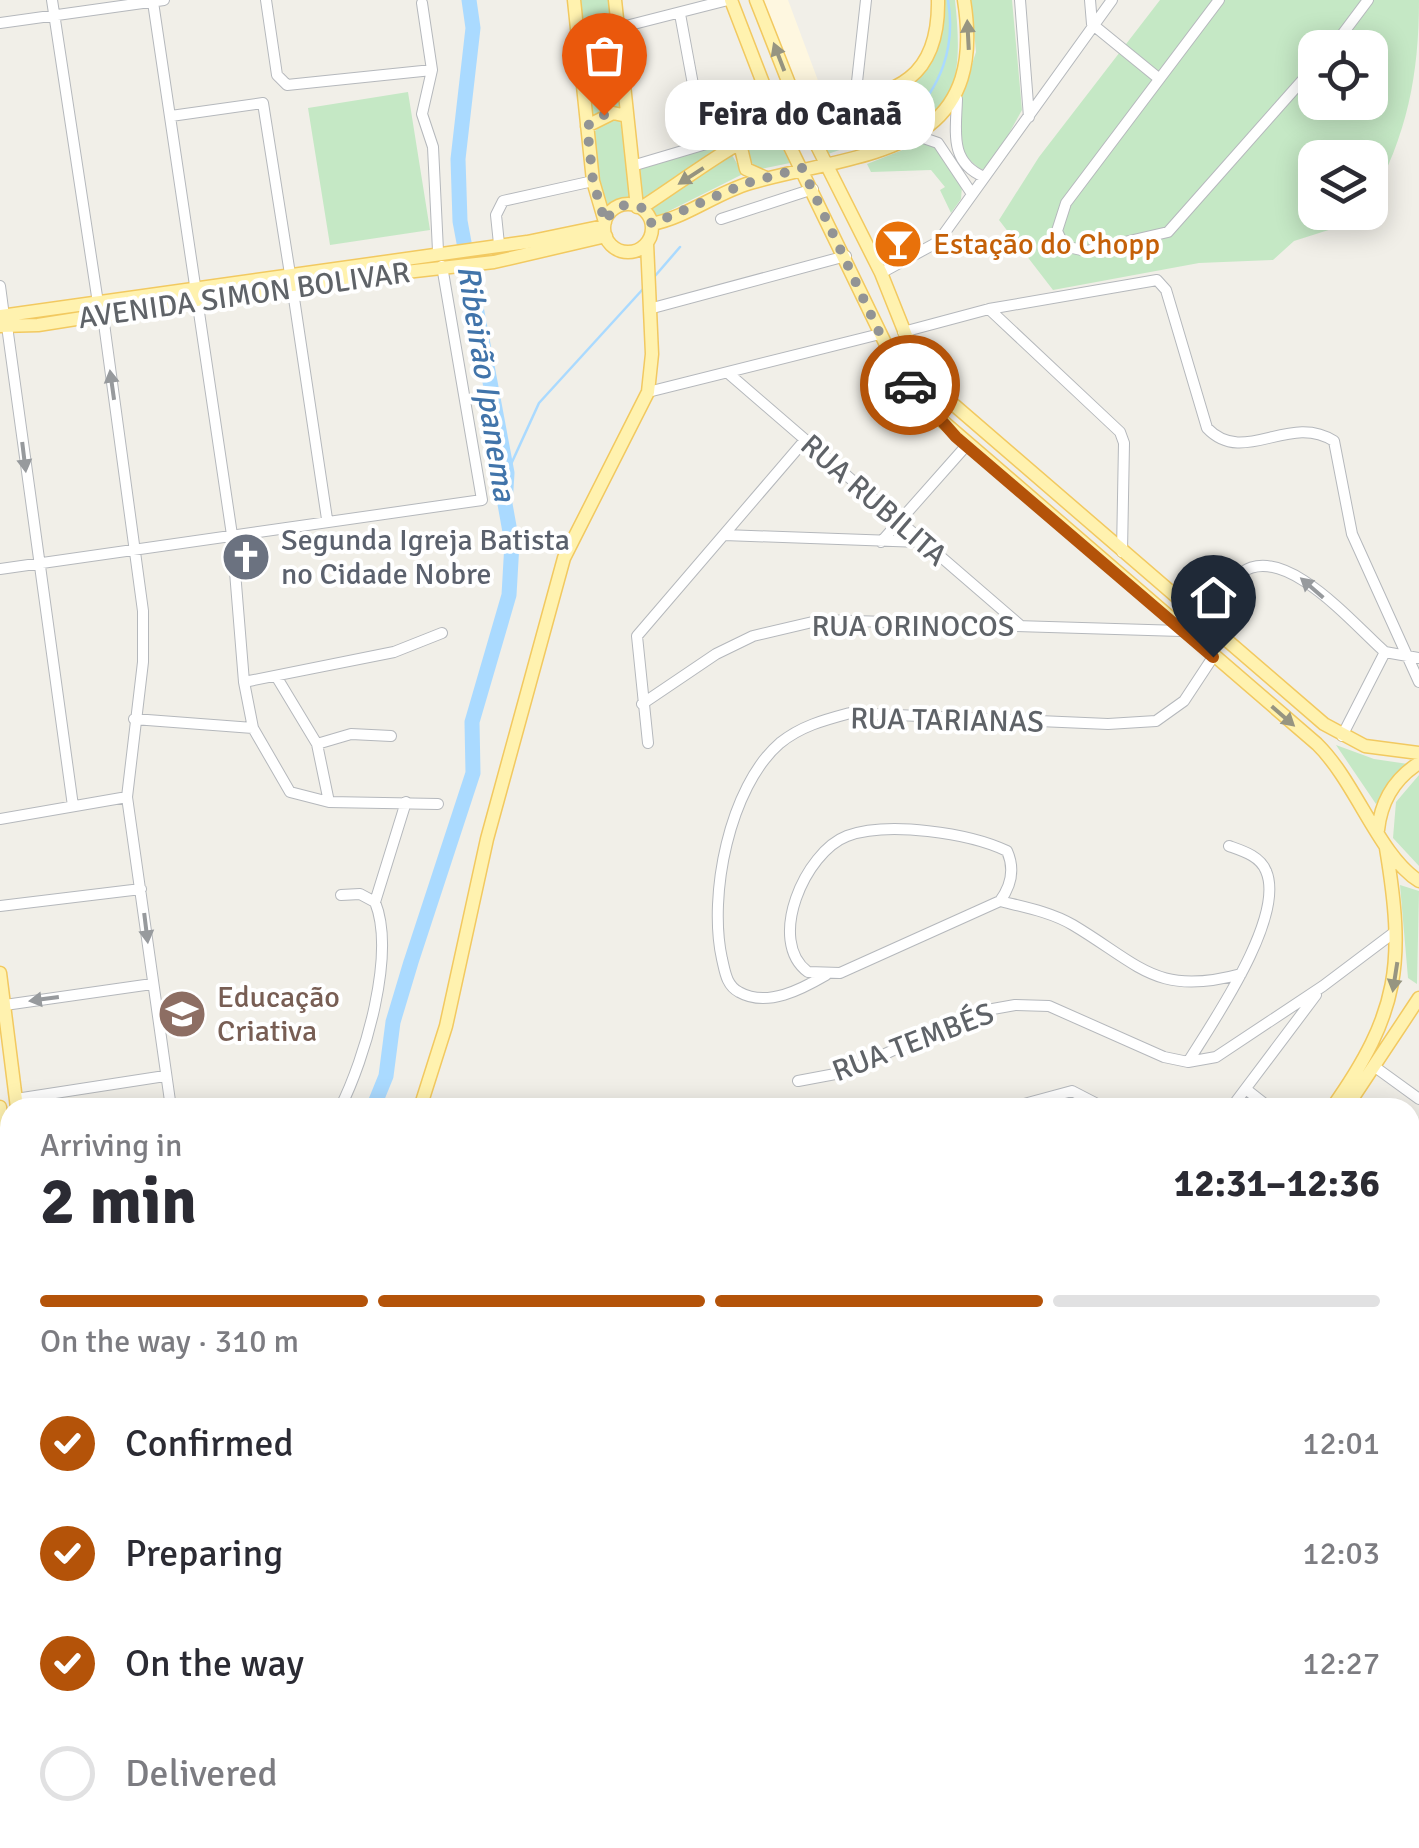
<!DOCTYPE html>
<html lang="en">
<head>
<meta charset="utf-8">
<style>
  :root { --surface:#fff; --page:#f7f7f7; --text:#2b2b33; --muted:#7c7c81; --line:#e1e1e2; --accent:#b45309 }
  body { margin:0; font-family:Signika,sans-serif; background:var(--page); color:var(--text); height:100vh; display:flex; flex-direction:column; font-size:38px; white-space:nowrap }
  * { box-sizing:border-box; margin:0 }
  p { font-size:32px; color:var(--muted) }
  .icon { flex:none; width:55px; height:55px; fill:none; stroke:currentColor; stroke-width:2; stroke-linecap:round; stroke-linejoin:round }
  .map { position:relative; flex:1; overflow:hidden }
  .drawer { position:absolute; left:0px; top:1098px; width:1420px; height:752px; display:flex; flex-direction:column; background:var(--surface); border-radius:30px 30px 0 0; box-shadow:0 5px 25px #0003 }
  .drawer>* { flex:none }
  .tools { position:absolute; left:1298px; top:30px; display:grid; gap:20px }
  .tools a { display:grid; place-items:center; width:90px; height:90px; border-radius:20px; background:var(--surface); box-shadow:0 5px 25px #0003; font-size:50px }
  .pin { position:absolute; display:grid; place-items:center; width:85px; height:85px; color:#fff; margin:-102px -42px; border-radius:50% 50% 50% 0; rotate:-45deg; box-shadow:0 0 10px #0007 }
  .pin .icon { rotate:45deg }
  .courier { position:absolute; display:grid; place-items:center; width:100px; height:100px; margin:-50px; border:8px solid #b45309; border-radius:50%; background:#fff; color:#222; box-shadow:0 2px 12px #0007 }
  .bubble { position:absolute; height:70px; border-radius:30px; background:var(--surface); box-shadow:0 5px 25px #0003; font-size:32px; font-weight:700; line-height:70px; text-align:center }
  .summary em { font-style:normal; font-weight:700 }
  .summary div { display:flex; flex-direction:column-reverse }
  .summary { display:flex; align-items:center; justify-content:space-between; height:170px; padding:0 40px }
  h1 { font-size:65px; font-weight:700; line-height:75px }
  .bar { display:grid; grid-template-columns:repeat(4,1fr); gap:15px 10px; align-content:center; height:120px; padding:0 40px }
  .bar i { height:12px; border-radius:8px; background:var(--line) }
  .bar .current { background:var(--accent) }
  .bar p { grid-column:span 4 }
  ol { padding:0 40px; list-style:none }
  li { display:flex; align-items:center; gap:30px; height:110px }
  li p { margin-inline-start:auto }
  li .icon { padding:10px; border-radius:50%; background:var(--accent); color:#fff; stroke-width:4 }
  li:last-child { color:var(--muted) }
  li i { width:55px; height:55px; border:5px solid var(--line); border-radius:50% }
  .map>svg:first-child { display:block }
  .commercial { fill:#fef7e0 }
  .industrial { fill:#e0deda }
  .green { fill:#c5e8c5; fill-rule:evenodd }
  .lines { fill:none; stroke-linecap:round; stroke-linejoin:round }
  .stream { stroke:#aadaff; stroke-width:2.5 }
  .river { stroke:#aadaff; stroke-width:15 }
  .minor-casing { stroke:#b5b8bc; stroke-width:12 }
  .major-casing { stroke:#f2c960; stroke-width:15 }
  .minor { stroke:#fff; stroke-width:10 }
  .major { stroke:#fff2af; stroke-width:12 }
  .oneway { fill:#979581 }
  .oneway2 { fill:#979a9d }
  .done { stroke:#929495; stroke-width:10; stroke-dasharray:0 18 }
  .route { stroke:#b45309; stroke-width:12 }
  .labels { text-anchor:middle; stroke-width:8; stroke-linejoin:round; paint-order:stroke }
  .food-label { font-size:30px; fill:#c56008; stroke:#fff; text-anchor:start }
  .street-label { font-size:30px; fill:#5f6368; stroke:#fff }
  .worship-label { font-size:30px; fill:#5b616d; stroke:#fff; text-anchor:start }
  .education-label { font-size:30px; fill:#785e54; stroke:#fff; text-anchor:start }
  .water-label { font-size:32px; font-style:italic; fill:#4174aa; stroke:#fff }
</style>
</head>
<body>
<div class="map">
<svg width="1419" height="1848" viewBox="0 0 1419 1848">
  <rect width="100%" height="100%" fill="#f1efe8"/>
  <!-- commercial -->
  <path class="commercial" d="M756,0H788L823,94L801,102Z"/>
  <!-- industrial -->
  <path class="industrial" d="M0,1746L10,1751V1826L0,1821Z
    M116,1840H172L173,1848H117Z
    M315,1840H777L778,1848H316Z"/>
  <!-- green -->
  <path class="green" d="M578,0H610L612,22L581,28Z
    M943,0H955C962,67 962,121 886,140L887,124L873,103C928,83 943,58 943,0Z
    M971,0H1012L1022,110L992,164L981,170L963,154L960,101L976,52Z
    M1160,0H1419C1419,75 1407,136 1370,202V158H1315V212L1364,213L1360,220L1294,241L1273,260L1199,263L1053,290L999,220L1039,157ZM1315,48H1370V102H1315Z
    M614,33L622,108L601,111L589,121L584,40Z
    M408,92L430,230L330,245L308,108Z
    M856,106L874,117L871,139L828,154L812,118Z
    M620,119L632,200L603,207L594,132L606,120Z
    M774,131L790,163L756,170L746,152L750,145Z
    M736,141L641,201L637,167Z
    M923,142L933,144L962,186L961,199L951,213L940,190L945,187L931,170L871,172L867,164Z
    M732,155L743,174L647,222L645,212Z
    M1336,745L1374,759L1408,764L1394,776L1376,804Z
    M1419,775V866L1393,838L1396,802Z
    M1400,885L1419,891L1417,984L1408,978Z
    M1410,1336L1419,1343V1485L1410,1478Z
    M0,1615L10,1621V1682L0,1677Z"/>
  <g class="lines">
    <!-- stream -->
    <path class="stream" d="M908,121C941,86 956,48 948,0
      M655,276L680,247
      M507,473L539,403L643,289"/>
    <!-- river -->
    <path class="river" d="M373,1108L386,1076L393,1022L411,962L473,773L472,722L509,595L512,543L505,504L507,473L460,221L458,159L473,28L469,0
      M1410,1504L1419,1511"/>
    <!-- minor casing -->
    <g class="minor-casing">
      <path id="minor" d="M52,0L98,303
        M266,0L277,75L287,85L432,70
        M1020,0L1029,117
        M1090,0L1092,24L1157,77
        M1219,0L1066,203L1057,231L1064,246L1086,251L1168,232L1315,66
        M153,2L232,535L244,682L253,728L290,792L329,802L438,804
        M422,3L432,70L422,114L433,147L438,251
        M680,14L704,144
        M0,23L164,0
        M618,28L728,0
        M1332,48L1368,0
        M957,99C956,132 949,162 984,177
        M855,100L866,0
        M171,116L263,103L290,274
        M915,135L938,143L972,194
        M632,166L760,128
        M721,219L813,189
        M499,244L496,215L503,201L593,181
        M881,273L938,242L1112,0
        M292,285L327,519
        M0,286L4,316
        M649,309L846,256
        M989,309L1120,432L1124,443L1122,552
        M103,316L143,611V662L127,797L171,1108
        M7,326L73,806
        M903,332L989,309L1157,280L1166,290L1207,428C1244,467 1289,412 1334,441L1352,534L1419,682
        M728,373L1021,626
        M648,392L880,334
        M724,535L921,542
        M881,542L966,446
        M0,569L482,500L442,266
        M1385,652L1419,658
        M276,676L317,744L329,802
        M244,682L394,652L442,633
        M642,704L716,654L753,636L821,620L1181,631C1210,619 1218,591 1241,573C1284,541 1354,625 1385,652
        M134,719L253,728
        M1342,736L1385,652
        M648,743L637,636L805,440
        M317,744L351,734L391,736
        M0,819L127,797
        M1000,901C1011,886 1015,869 1007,851C969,833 888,821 847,836C805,852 766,941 808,972L840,973L1000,901C1024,907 1051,912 1073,925C1140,965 1157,997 1241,974
        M375,902L406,802
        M0,906L141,889
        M826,975C802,989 767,1008 739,992C726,985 725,971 722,959C708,896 729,787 780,743C801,726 824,720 850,713L1108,724L1156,721L1184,701L1213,657
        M5,1005L152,984
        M1188,1062C1212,1023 1286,917 1266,871C1260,856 1243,851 1229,846
        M1375,1067L1419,1099
        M798,1081L846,1072L976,1012L1015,1005L1049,1006L1164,1057L1188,1062L1216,1057L1323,986L1396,931
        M1247,1090L1270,1108
        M16,1099L165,1076
        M340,1108C365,1059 396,954 375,902L360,894L341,895
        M1009,1108L1072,1091L1105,1108
        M1231,1108L1316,995
        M0,1374L10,1363
        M1410,1549L1419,1556
        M1410,1655L1419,1642
        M1410,1694L1419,1700
        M1410,1819L1419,1807
        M0,1827L10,1832
        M386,1840L387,1848
        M704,1840V1848
        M845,1840L846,1848
        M1125,1840L1136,1848
        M1288,1840L1299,1848
        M31,1848L117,1840
        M1271,1848L1277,1840
        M1389,1848L1394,1840"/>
    </g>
    <!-- major casing -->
    <g class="major-casing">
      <path id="major" d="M574,0L593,181L605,222
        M615,0L637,207
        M731,0L778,122L889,351L925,406L1317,744C1356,782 1379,856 1419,881
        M756,0L801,114L881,273L909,343L939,392L1324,724L1365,746L1419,753
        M578,35L618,28
        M857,101L880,119V134L872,149
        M587,126L613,113L627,116
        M740,144L746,169L764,177
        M604 228a24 24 0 1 1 48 0a24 24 0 1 1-48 0Z
        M641,208C684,180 727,147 773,125C848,89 940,114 938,0
        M652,224C687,217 716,193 750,183C864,151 989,156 964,0
        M0,316L527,242L604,226
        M0,326L38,325L292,285L494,262L606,236
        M1378,830C1381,801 1394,779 1419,763
        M0,973L17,1108
        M0,1107L8,1185
        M420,1108L446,1026L487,839L564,558L648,392L652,354L647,243
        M1332,1108C1400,1012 1405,962 1386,848
        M1346,1108L1419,998
        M0,1206L10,1215
        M0,1258L10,1238
        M1410,1302L1419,1309
        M1410,1325L1419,1332
        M0,1513L10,1525
        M0,1541L10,1553
        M0,1733L10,1738
        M955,1840L966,1848
        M1024,1848L1030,1840"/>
    </g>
    <!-- minor -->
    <use href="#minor" class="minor"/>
    <!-- major -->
    <use href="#major" class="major"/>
  </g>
  <!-- one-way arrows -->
  <defs><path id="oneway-solid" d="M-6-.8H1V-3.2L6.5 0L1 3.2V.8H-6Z" transform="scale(2.5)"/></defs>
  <g class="oneway">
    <use href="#oneway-solid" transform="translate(968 35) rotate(-93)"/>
    <use href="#oneway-solid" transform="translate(779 57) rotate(-111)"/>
    <use href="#oneway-solid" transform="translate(691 176) rotate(147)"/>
    <use href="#oneway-solid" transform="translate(1283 716) rotate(41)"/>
    <use href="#oneway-solid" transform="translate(1395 977) rotate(99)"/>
  </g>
  <g class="oneway2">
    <use href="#oneway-solid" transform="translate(112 385) rotate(-98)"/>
    <use href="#oneway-solid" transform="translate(24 457) rotate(83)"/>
    <use href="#oneway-solid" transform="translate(1312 588) rotate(-139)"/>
    <use href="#oneway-solid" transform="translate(146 928) rotate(83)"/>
    <use href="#oneway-solid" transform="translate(44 999) rotate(172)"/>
  </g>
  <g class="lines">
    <!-- done -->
    <path class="done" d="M604,115L587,126L593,181L605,222C614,207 624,201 642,208L652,224L744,184L802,168L880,334L910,385"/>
    <!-- route -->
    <path class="route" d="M910,385L956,437L1213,657"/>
  </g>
  <!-- icons -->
  <defs>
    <g id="bar-disc" transform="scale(2.5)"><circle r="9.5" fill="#e8710a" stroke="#fff"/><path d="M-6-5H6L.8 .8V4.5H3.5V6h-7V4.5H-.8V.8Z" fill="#fff"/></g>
    <g id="church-disc" transform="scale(2.5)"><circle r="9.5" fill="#6b7280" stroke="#fff"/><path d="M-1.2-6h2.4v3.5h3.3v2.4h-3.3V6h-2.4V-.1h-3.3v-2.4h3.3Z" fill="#fff"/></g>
    <g id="school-disc" transform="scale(2.5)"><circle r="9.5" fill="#8d6e63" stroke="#fff"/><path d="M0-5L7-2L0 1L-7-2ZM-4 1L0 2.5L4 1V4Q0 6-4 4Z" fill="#fff"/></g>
  </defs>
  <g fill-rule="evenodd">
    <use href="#bar-disc" x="898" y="244"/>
    <use href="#church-disc" x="246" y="557"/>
    <use href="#school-disc" x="182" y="1014"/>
  </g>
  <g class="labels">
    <!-- food labels -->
    <g class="food-label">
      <text x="933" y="254">Estação do Chopp</text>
    </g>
    <!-- street labels -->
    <g class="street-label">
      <text transform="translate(244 295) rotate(-8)" y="10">AVENIDA SIMON BOLIVAR</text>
      <text transform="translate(874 500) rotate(41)" y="10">RUA RUBILITA</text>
      <text x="913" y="636">RUA ORINOCOS</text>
      <text transform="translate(947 720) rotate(1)" y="10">RUA TARIANAS</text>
      <text transform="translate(913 1042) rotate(-21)" y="10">RUA TEMBÉS</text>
    </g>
    <!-- worship labels -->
    <g class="worship-label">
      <text x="281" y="550">Segunda Igreja Batista<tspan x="281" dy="34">no Cidade Nobre</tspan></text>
    </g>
    <!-- education labels -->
    <g class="education-label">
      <text x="217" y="1007">Educação<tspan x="217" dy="34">Criativa</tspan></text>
    </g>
    <!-- water labels -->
    <g class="water-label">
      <text transform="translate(487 383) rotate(81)" y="11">Ribeirão Ipanema</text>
    </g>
  </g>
</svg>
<div class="tools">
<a><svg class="icon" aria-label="locate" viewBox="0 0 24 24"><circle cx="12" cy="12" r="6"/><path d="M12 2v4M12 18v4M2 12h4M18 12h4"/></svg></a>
<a><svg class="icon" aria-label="layers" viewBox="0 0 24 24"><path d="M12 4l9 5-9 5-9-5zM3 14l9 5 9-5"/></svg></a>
</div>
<div class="pin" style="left:604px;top:115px;background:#ea580c"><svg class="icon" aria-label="bag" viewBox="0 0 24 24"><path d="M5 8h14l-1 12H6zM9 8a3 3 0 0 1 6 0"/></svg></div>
<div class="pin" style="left:1213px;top:657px;background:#1f2937"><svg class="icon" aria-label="home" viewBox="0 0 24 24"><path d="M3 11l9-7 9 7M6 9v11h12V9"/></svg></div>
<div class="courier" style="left:910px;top:385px"><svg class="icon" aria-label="car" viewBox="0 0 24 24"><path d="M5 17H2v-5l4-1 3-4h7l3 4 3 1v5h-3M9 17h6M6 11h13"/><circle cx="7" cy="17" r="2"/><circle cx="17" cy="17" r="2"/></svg></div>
<div class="bubble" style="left:665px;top:80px;width:270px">Feira do Canaã</div>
<section class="drawer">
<div class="summary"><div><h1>2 min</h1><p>Arriving in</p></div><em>12:31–12:36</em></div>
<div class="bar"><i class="current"></i><i class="current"></i><i class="current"></i><i></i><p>On the way · 310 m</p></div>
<ol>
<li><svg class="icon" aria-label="check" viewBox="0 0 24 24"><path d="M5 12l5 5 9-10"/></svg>Confirmed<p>12:01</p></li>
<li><svg class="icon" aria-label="check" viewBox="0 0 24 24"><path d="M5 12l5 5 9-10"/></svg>Preparing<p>12:03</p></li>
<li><svg class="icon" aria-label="check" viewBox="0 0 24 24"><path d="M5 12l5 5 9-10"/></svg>On the way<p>12:27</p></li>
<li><i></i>Delivered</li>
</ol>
</section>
</div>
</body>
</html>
